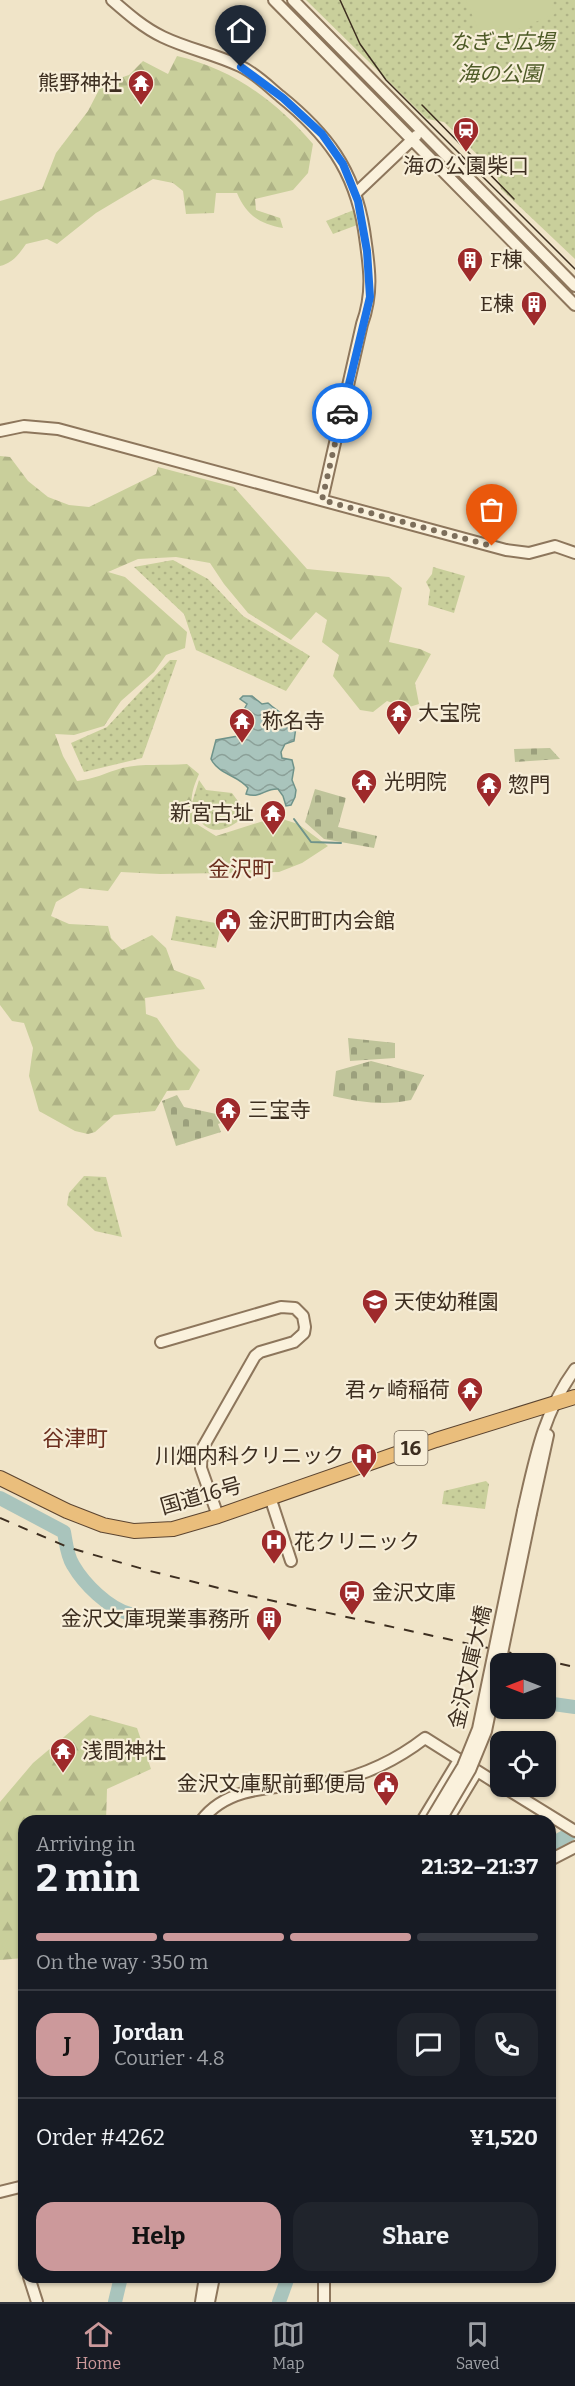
<!DOCTYPE html>
<html lang="en">
<head>
<meta charset="utf-8">
<style>
  :root { --surface:#171b24; --page:#20242c; --text:#f1f3f6; --muted:#9ea1a6; --line:#363941; --accent:#cc999b }
  body { margin:0; font-family:Bitter,"Noto Sans JP",serif; background:var(--page); color:var(--text); height:100vh; display:flex; flex-direction:column; font-size:22px; white-space:nowrap }
  * { box-sizing:border-box; margin:0 }
  p { font-size:20px; color:var(--muted) }
  .icon { flex:none; width:33px; height:33px; fill:none; stroke:currentColor; stroke-width:2; stroke-linecap:round; stroke-linejoin:round }
  .map { position:relative; flex:1; overflow:hidden }
  .side { position:absolute; left:18px; top:1815px; width:538px; height:468px; display:flex; flex-direction:column; background:var(--surface); border-radius:18px; box-shadow:0 2px 4px #0004 }
  .side>* { flex:none }
  .needle { width:39px; rotate:270deg }
  .controls { position:absolute; left:490px; top:1653px; display:grid; gap:12px }
  .controls a { display:grid; place-items:center; width:66px; height:66px; border-radius:12px; background:var(--surface); box-shadow:0 2px 4px #0004; font-size:30px }
  .pin { position:absolute; display:grid; place-items:center; width:51px; height:51px; color:#fff; margin:-62px -26px; border-radius:50% 50% 50% 0; rotate:-45deg; box-shadow:0 0 6px #0007 }
  .pin .icon { rotate:45deg }
  .courier { position:absolute; display:grid; place-items:center; width:60px; height:60px; margin:-30px; border:4px solid #1a73e8; border-radius:50%; background:#fff; color:#222; box-shadow:0 2px 8px #0007 }
  .headline em { font-style:normal; font-weight:700 }
  .headline div { display:flex; flex-direction:column-reverse }
  .headline { display:flex; align-items:center; justify-content:space-between; height:102px; padding:0 18px }
  h1 { font-size:39px; font-weight:700; line-height:45px }
  .bar { display:grid; grid-template-columns:repeat(4,1fr); gap:9px 6px; align-content:center; height:72px; padding:0 18px }
  .bar i { height:8px; border-radius:4px; background:var(--line) }
  .bar .current { background:var(--accent) }
  .bar p { grid-column:span 4 }
  .line { display:flex; align-items:center; gap:15px; padding:0 18px; border-top:2px solid var(--line) }
  .line div { flex:1 }
  .round { display:grid; place-items:center; flex:none; width:63px; height:63px; border-radius:18px; background:var(--page) }
  .primary-button { display:flex; gap:12px; margin-top:auto; padding:12px 18px }
  .primary-button a { flex:1; height:69px; border-radius:18px; background:var(--accent); color:#111; font-size:24px; font-weight:700; line-height:69px; text-align:center }
  .primary-button a+a { background:var(--page); color:var(--text) }
  .tabs { display:flex; justify-content:space-around; align-items:center; height:84px; border-top:2px solid var(--line); background:var(--surface); font-size:16px; color:var(--muted) }
  .tabs a { display:grid; justify-items:center; gap:3px }
  .tabs .current { color:var(--accent) }
  .map>svg:first-child { display:block }
  .grass { fill:url(#grass-dots) }
  .forest { fill:url(#forest-firs) }
  .cemetery { fill:url(#cemetery-stones) }
  .garden { fill:#c9cf9b }
  .water { fill:url(#water-waves); stroke:#6f938a; stroke-width:1.5 }
  .lines { fill:none; stroke-linecap:round; stroke-linejoin:round }
  .stream { stroke:#6f938a; stroke-width:2 }
  .river { stroke:#a9c4bc; stroke-width:14 }
  .tertiary-casing { stroke:#8d765c; stroke-width:14 }
  .trunk-casing { stroke:#5b4430; stroke-width:16 }
  .tertiary { stroke:#faf1dc; stroke-width:10 }
  .trunk { stroke:#eabe7c; stroke-width:14 }
  .tram { stroke:#3d2e20; stroke-width:1.5 }
  .rail { stroke:#3d2e20; stroke-width:2; stroke-dasharray:10 10; stroke-linecap:butt }
  .tertiary-bridge-casing { stroke:#8d765c; stroke-width:14; stroke-linecap:butt }
  .tertiary-bridge { stroke:#faf1dc; stroke-width:10 }
  .done { stroke:#7c6e5b; stroke-width:6; stroke-dasharray:0 10.8 }
  .route { stroke:#1a73e8; stroke-width:8 }
  .labels { text-anchor:middle; stroke-width:4.5; stroke-linejoin:round; paint-order:stroke }
  .shield { fill:#f7eed8; stroke:#756857; stroke-width:1.5 }
  .shield-label { font-size:20px; font-weight:bold; fill:#3d2e20 }
  .park-label { font-size:21px; font-style:italic; fill:#4d5a26; stroke:#f7eed8 }
  .poi-label { font-size:21px; fill:#3d2e20; stroke:#f7eed8; text-anchor:start }
  .street-label { font-size:21px; fill:#3d2e20; stroke:#f7eed8 }
  .neighbourhood-label { font-size:22px; fill:#6b2e1e; stroke:#f7eed8 }
</style>
</head>
<body>
<div class="map">
<svg width="575" height="2302" viewBox="0 0 575 2302">
  <defs>
    <pattern id="grass-dots" width="8" height="8" patternUnits="userSpaceOnUse" patternTransform="scale(1.5)"><rect width="8" height="8" fill="#c9cf9b"/><path d="M2 2h.1M6 6h.1" fill="none" stroke="#aeb285" stroke-width="1.8" stroke-linecap="round"/></pattern>
    <pattern id="forest-firs" width="22" height="20" patternUnits="userSpaceOnUse" patternTransform="scale(1.5)"><rect width="22" height="20" fill="#c9cf9b"/><path d="M5 1l3.5 6h-7zM16 11l3.5 6h-7z" fill="#aeb285"/></pattern>
    <pattern id="cemetery-stones" width="16" height="16" patternUnits="userSpaceOnUse" patternTransform="scale(1.5)"><rect width="16" height="16" fill="#bfc49a"/><path d="M2 7V4a2 2 0 0 1 4 0v3zM10 15v-3a2 2 0 0 1 4 0v3z" fill="#9ca07d"/></pattern>
    <pattern id="water-waves" width="16" height="10" patternUnits="userSpaceOnUse" patternTransform="scale(1.5)"><rect width="16" height="10" fill="#a9c4bc"/><path d="M0 5q4-4 8 0t8 0" fill="none" stroke="#8ba098"/></pattern>
  </defs>
  <rect width="100%" height="100%" fill="#f0e4c8"/>
  <!-- grass -->
  <path class="grass" d="M306,0H575V259L501,189L496,173L444,122L427,119Z
    M354,210L357,225L333,234L326,221Z
    M173,560L208,579L243,616L310,656L286,691L196,650L184,614L134,567Z
    M433,567L465,576L454,613L428,605L430,590L426,582L432,574Z
    M170,660H177L142,758L84,772L71,743L107,727Z
    M199,780L206,790L232,793L240,804L253,810C241,819 222,838 205,826C200,822 195,812 191,806Z
    M176,916L221,924L216,948L171,940Z
    M84,1176L106,1177L122,1237L95,1231L67,1205L69,1193Z
    M486,1481L489,1484L485,1509L442,1504L444,1491Z"/>
  <!-- forest -->
  <path class="forest" d="M177,56C233,69 276,101 313,144L308,173L293,190L255,199L256,210L280,218L283,228C260,224 246,215 237,193H216L214,213L186,214L183,191L173,183L153,179L96,213L57,244L47,239L26,244C19,254 13,263 0,266V201L42,189L56,153L88,111L102,84L129,75L143,61L168,74Z
    M0,456L10,457L28,481L48,497L69,505L89,507L156,474L158,467L234,487L307,569L389,577L402,588L389,642L420,649L431,654L415,683L419,704L406,708L387,701L373,712L360,710L333,676L339,655L322,642L327,620L316,612L291,640L248,613L224,584L210,563L176,557L138,559L108,572L125,577L187,632L185,648L166,655L154,672L121,701L104,726L74,735L55,734L63,756L77,781C95,779 105,773 122,768C143,763 165,766 187,764L199,774C191,792 189,803 195,823L216,836L276,817L298,824L328,846L302,863L279,872L160,874L121,872L108,891L80,888L56,902L51,916L69,924L108,926L111,938L122,950L152,935L166,948L174,970L200,980L205,989L145,998L146,1014L157,1018L177,1047L200,1070L189,1090L167,1091L155,1111L114,1115L95,1132L88,1134L75,1131L39,1111L29,1076L33,1048L24,1023L12,1021L0,1005Z
    M90,1715L137,1728L151,1769L107,1789L106,1821H24V1958L0,1960V1802L33,1763Z"/>
  <!-- cemetery -->
  <path class="cemetery" d="M550,748L560,759L515,762L514,749Z
    M315,789L346,798L338,827L377,836L374,848L324,839L305,822Z
    M348,1038L395,1043V1058L350,1061Z
    M371,1061L424,1075L411,1100C384,1106 360,1102 333,1096L336,1071Z
    M177,1095L184,1107L235,1118L218,1124L221,1132L176,1146L162,1101Z"/>
  <!-- garden -->
  <path class="garden" d="M466,0H550L555,14L484,43Z"/>
  <!-- water -->
  <path class="water" d="M243,696H252L262,704L268,703C277,711 289,717 296,727L294,741L285,744L281,752L282,758L292,760L294,768L292,780L296,790L295,797L291,805L286,806L283,796L278,789C265,788 261,799 246,794L248,788C238,775 219,775 211,759L216,740L238,736L242,726L238,721L247,704L240,699Z"/>
  <g class="lines">
    <!-- stream -->
    <path class="stream" d="M294,819L311,842L341,843"/>
    <!-- river -->
    <path class="river" d="M0,1498L64,1532C66,1543 67,1556 73,1565C84,1584 108,1608 130,1614
      M546,1703L575,1707
      M550,1845L575,1831
      M115,2302L121,2277
      M279,2302L288,2277"/>
    <!-- tertiary casing -->
    <g class="tertiary-casing">
      <path id="tertiary" d="M112,0C128,14 144,28 163,37C188,49 215,54 240,66C255,73 267,85 280,96C327,134 354,169 364,230C369,265 374,291 362,324L322,500
        M274,0L575,305
        M293,0L575,286
        M355,194L416,136
        M0,431L24,426L58,429L506,550L529,553L555,546L575,553
        M161,1342L281,1307L295,1308L303,1316L305,1327L304,1333L294,1342L260,1352L255,1356L202,1449L201,1468L218,1516
        M270,1497L291,1561
        M523,1511C535,1459 543,1413 575,1369
        M531,1513L548,1435
        M502,1786L575,1831
        M201,1821C231,1781 286,1789 330,1782C364,1776 398,1759 425,1738L501,1786
        M422,1821L459,1760
        M447,1821L477,1771
        M550,1860L575,1847
        M0,2192L24,2186
        M29,2277L37,2302
        M324,2277V2302
        M201,2302L205,2277
        M209,2302L214,2277"/>
    </g>
    <!-- trunk casing -->
    <g class="trunk-casing">
      <path id="trunk" d="M0,1478L67,1511L103,1525L134,1531L173,1529L218,1516L436,1440L575,1397"/>
    </g>
    <!-- tertiary -->
    <use href="#tertiary" class="tertiary"/>
    <!-- trunk -->
    <use href="#trunk" class="trunk"/>
    <!-- tram -->
    <path class="tram" d="M340,0L360,44L386,80L575,269
      M422,105L514,199"/>
    <!-- rail -->
    <path class="rail" d="M0,1518L70,1548L150,1571L251,1596L575,1667"/>
    <!-- tertiary-bridge casing -->
    <g class="tertiary-bridge-casing">
      <path id="tertiary-bridge" d="M430,1821L463,1766L478,1729L523,1511
        M440,1821L470,1770L486,1731L531,1513"/>
    </g>
    <!-- tertiary-bridge -->
    <use href="#tertiary-bridge" class="tertiary-bridge"/>
  </g>
  <g class="lines">
    <!-- done -->
    <path class="done" d="M342,413L322,500L492,546"/>
    <!-- route -->
    <path class="route" d="M241,67L283,98L322,134L343,164L358,201L367,251L370,297L342,413"/>
  </g>
  <!-- icons -->
  <defs>
    <g id="temple-pin" transform="scale(1.35)"><path d="M0 17L-7.5 6A9.5 9.5 0 1 1 7.5 6Z" fill="#9e2a2b" stroke="#f7eed8"/><path d="M0-6L5-2H3V0L6.5 2.5H4V6H1.5V3h-3V6H-4V2.5H-6.5L-3 0V-2H-5Z" fill="#fff"/></g>
    <g id="station-pin" transform="scale(1.35)"><path d="M0 17L-7.5 6A9.5 9.5 0 1 1 7.5 6Z" fill="#9e2a2b" stroke="#f7eed8"/><path d="M-3-6H3Q5-6 5-4V2Q5 4 3 4L4.5 6H3L1.5 4h-3L-3 6H-4.5L-3 4Q-5 4-5 2V-4Q-5-6-3-6ZM-3.5-4v3h7v-3ZM-3.5 1v1.5H-2V1ZM2 1v1.5H3.5V1Z" fill="#fff"/></g>
    <g id="building-pin" transform="scale(1.35)"><path d="M0 17L-7.5 6A9.5 9.5 0 1 1 7.5 6Z" fill="#9e2a2b" stroke="#f7eed8"/><path d="M-4-6H4V6H1V3H-1V6H-4ZM-2.5-4.3h1.7v1.8h-1.7ZM.8-4.3h1.7v1.8H.8ZM-2.5-1h1.7V.8h-1.7ZM.8-1h1.7V.8H.8Z" fill="#fff"/></g>
    <g id="civic-pin" transform="scale(1.35)"><path d="M0 17L-7.5 6A9.5 9.5 0 1 1 7.5 6Z" fill="#9e2a2b" stroke="#f7eed8"/><path d="M-.6-6.5H3V-4.5H.6V-3L4-1V1h2V6H-6V1h2V-1L-.6-3ZM-1.2 2.5V6h2.4V2.5Z" fill="#fff"/></g>
    <g id="school-pin" transform="scale(1.35)"><path d="M0 17L-7.5 6A9.5 9.5 0 1 1 7.5 6Z" fill="#9e2a2b" stroke="#f7eed8"/><path d="M0-5L7-2L0 1L-7-2ZM-4 1L0 2.5L4 1V4Q0 6-4 4Z" fill="#fff"/></g>
    <g id="hospital-pin" transform="scale(1.35)"><path d="M0 17L-7.5 6A9.5 9.5 0 1 1 7.5 6Z" fill="#9e2a2b" stroke="#f7eed8"/><path d="M-5-5h3v3.5h4V-5h3V5h-3V1.5h-4V5h-3Z" fill="#fff"/></g>
  </defs>
  <g fill-rule="evenodd">
    <use href="#temple-pin" x="141" y="83"/>
    <use href="#station-pin" x="466" y="130"/>
    <use href="#building-pin" x="470" y="260"/>
    <use href="#building-pin" x="534" y="304"/>
    <use href="#temple-pin" x="399" y="713"/>
    <use href="#temple-pin" x="242" y="721"/>
    <use href="#temple-pin" x="364" y="782"/>
    <use href="#temple-pin" x="489" y="785"/>
    <use href="#temple-pin" x="273" y="813"/>
    <use href="#civic-pin" x="228" y="921"/>
    <use href="#temple-pin" x="228" y="1110"/>
    <use href="#school-pin" x="375" y="1302"/>
    <use href="#temple-pin" x="470" y="1390"/>
    <use href="#hospital-pin" x="364" y="1456"/>
    <use href="#hospital-pin" x="274" y="1542"/>
    <use href="#station-pin" x="352" y="1593"/>
    <use href="#building-pin" x="269" y="1619"/>
    <use href="#temple-pin" x="63" y="1751"/>
    <use href="#civic-pin" x="386" y="1784"/>
  </g>
  <g class="labels">
    <!-- shield labels -->
    <rect class="shield" x="394.5" y="1431" width="33" height="34" rx="4.5"/>
    <g class="shield-label">
      <text x="411" y="1455">16</text>
    </g>
    <!-- park labels -->
    <g class="park-label">
      <text x="502" y="49">なぎさ広場</text>
      <text x="500" y="81">海の公園</text>
    </g>
    <!-- poi labels -->
    <g class="poi-label">
      <text x="122" y="90" text-anchor="end">熊野神社</text>
      <text x="466" y="173" text-anchor="middle">海の公園柴口</text>
      <text x="490" y="267">F棟</text>
      <text x="514" y="311" text-anchor="end">E棟</text>
      <text x="418" y="720">大宝院</text>
      <text x="262" y="728">称名寺</text>
      <text x="384" y="789">光明院</text>
      <text x="508" y="792">惣門</text>
      <text x="254" y="820" text-anchor="end">新宮古址</text>
      <text x="248" y="928">金沢町町内会館</text>
      <text x="248" y="1117">三宝寺</text>
      <text x="394" y="1309">天使幼稚園</text>
      <text x="450" y="1397" text-anchor="end">君ヶ崎稲荷</text>
      <text x="344" y="1463" text-anchor="end">川畑内科クリニック</text>
      <text x="294" y="1549">花クリニック</text>
      <text x="372" y="1600">金沢文庫</text>
      <text x="250" y="1626" text-anchor="end">金沢文庫現業事務所</text>
      <text x="82" y="1758">浅間神社</text>
      <text x="366" y="1791" text-anchor="end">金沢文庫駅前郵便局</text>
    </g>
    <!-- street labels -->
    <g class="street-label">
      <text transform="translate(201 1496) rotate(-16)" y="7">国道16号</text>
      <text transform="translate(470 1667) rotate(-77)" y="7">金沢文庫大橋</text>
    </g>
    <!-- neighbourhood labels -->
    <g class="neighbourhood-label">
      <text x="241" y="877">金沢町</text>
      <text x="75" y="1446">谷津町</text>
    </g>
  </g>
</svg>
<div class="controls">
<a><svg class="needle" viewBox="-14 -14 28 28"><path d="M0-13l5 13h-10z" fill="#e53935"/><path d="M0 13l5-13h-10z" fill="#9ea1a6"/></svg></a>
<a><svg class="icon" aria-label="locate" viewBox="0 0 24 24"><circle cx="12" cy="12" r="6"/><path d="M12 2v4M12 18v4M2 12h4M18 12h4"/></svg></a>
</div>
<div class="pin" style="left:492px;top:546px;background:#ea580c"><svg class="icon" aria-label="bag" viewBox="0 0 24 24"><path d="M5 8h14l-1 12H6zM9 8a3 3 0 0 1 6 0"/></svg></div>
<div class="pin" style="left:241px;top:67px;background:#1f2937"><svg class="icon" aria-label="home" viewBox="0 0 24 24"><path d="M3 11l9-7 9 7M6 9v11h12V9"/></svg></div>
<div class="courier" style="left:342px;top:413px"><svg class="icon" aria-label="car" viewBox="0 0 24 24"><path d="M5 17H2v-5l4-1 3-4h7l3 4 3 1v5h-3M9 17h6M6 11h13"/><circle cx="7" cy="17" r="2"/><circle cx="17" cy="17" r="2"/></svg></div>
<section class="side">
<div class="headline"><div><h1>2 min</h1><p>Arriving in</p></div><em>21:32–21:37</em></div>
<div class="bar"><i class="current"></i><i class="current"></i><i class="current"></i><i></i><p>On the way · 350 m</p></div>
<div class="line" style="height:108px"><b class="round" style="background:var(--accent);color:#111">J</b><div><b>Jordan</b><p>Courier · 4.8</p></div><a class="round"><svg class="icon" aria-label="chat" viewBox="0 0 24 24"><path d="M4 5h16v11H9l-5 4z"/></svg></a><a class="round"><svg class="icon" aria-label="phone" viewBox="0 0 24 24"><path d="M5 4h4l2 5-3 2q2 4 5 5l2-3 5 2v4C11 20 4 13 5 4z"/></svg></a></div>
<div class="line" style="height:78px"><div>Order #4262</div><b>¥1,520</b></div>
<div class="primary-button"><a>Help</a><a>Share</a></div>
</section>
</div>
<nav class="tabs">
<a class="current"><svg class="icon" aria-label="home" viewBox="0 0 24 24"><path d="M3 11l9-7 9 7M6 9v11h12V9"/></svg>Home</a>
<a><svg class="icon" aria-label="map" viewBox="0 0 24 24"><path d="M3 6l6-2 6 2 6-2v14l-6 2-6-2-6 2zM9 4v14M15 6v14"/></svg>Map</a>
<a><svg class="icon" aria-label="saved" viewBox="0 0 24 24"><path d="M7 4h10v16l-5-4-5 4z"/></svg>Saved</a>
</nav>
</body>
</html>
